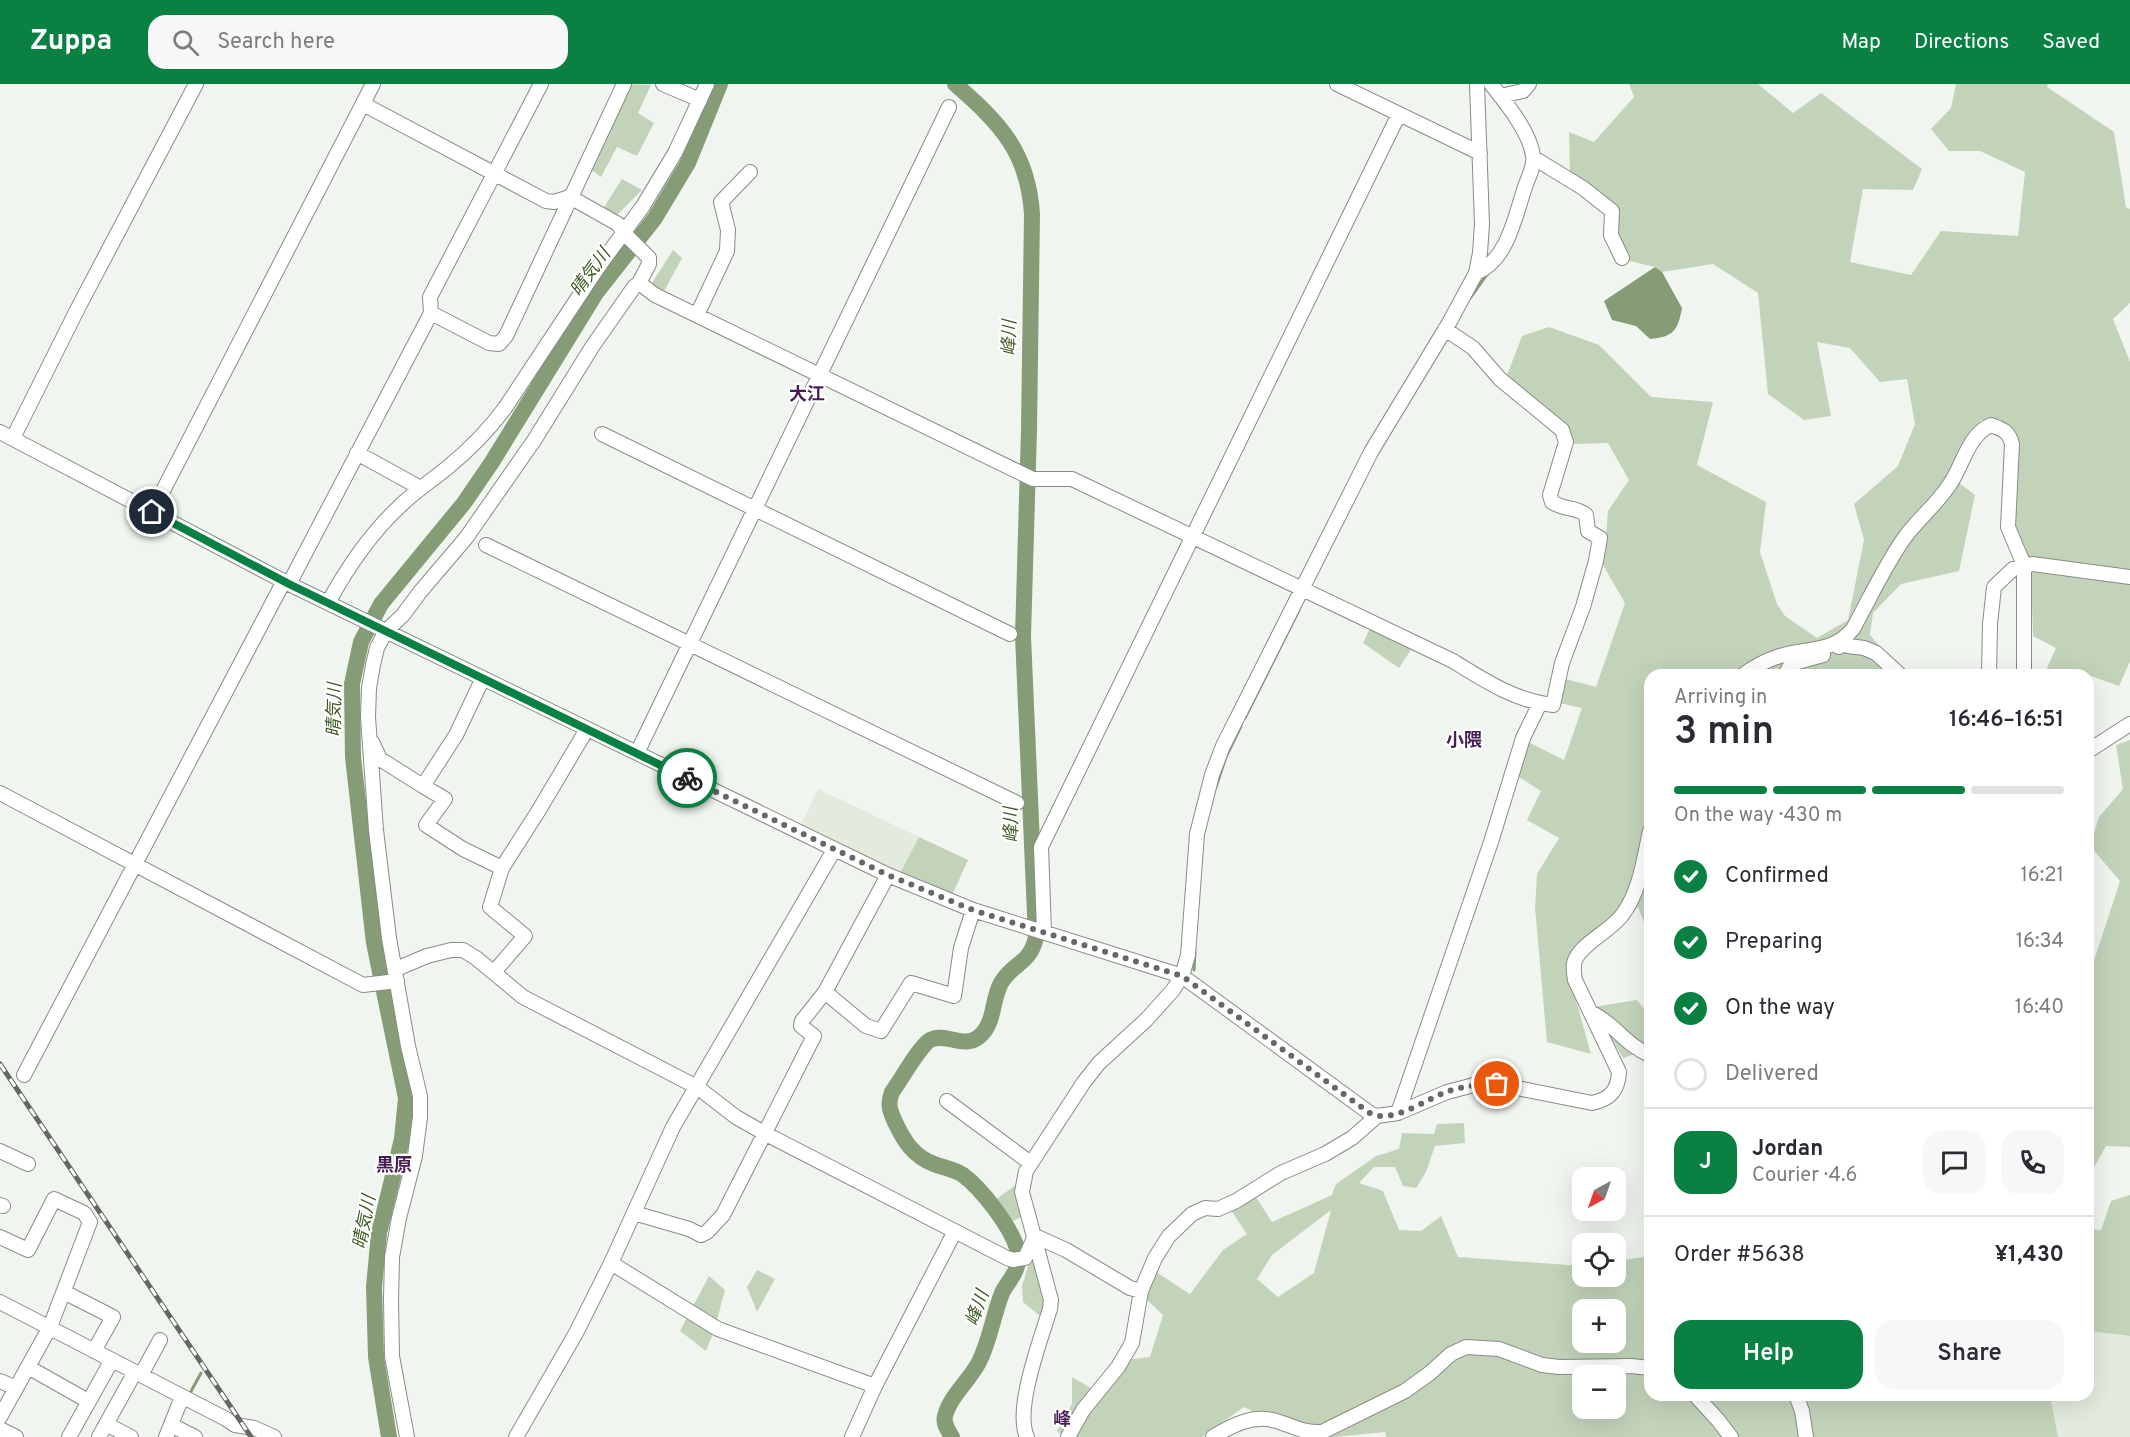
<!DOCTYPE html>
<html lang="en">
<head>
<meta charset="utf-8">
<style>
  :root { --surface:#fff; --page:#f7f7f7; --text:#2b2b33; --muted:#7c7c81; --line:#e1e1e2; --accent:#0b8043 }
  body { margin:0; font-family:Overpass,"Noto Sans JP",sans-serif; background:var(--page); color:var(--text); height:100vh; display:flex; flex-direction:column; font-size:22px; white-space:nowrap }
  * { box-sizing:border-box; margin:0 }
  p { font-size:20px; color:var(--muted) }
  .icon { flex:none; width:33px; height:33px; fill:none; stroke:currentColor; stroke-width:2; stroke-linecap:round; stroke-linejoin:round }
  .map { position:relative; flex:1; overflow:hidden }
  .side { position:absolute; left:1644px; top:585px; width:450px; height:732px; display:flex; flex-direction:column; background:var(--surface); border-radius:18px; box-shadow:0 6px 24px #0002 }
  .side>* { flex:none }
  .needle { width:39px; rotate:220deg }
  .controls { position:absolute; left:1572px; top:1083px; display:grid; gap:12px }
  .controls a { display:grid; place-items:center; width:54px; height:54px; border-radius:12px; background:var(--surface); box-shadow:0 6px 24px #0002; font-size:30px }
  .pin { position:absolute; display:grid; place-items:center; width:51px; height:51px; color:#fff; margin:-26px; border:3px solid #fff; border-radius:50%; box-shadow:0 2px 6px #0007 }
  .courier { position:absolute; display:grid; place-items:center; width:60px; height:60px; margin:-30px; border:4px solid #0b8043; border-radius:50%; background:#fff; color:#222; box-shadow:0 2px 8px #0007 }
  .head em { font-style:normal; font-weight:600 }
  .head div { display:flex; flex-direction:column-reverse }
  .head { display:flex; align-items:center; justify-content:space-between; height:102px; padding:0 30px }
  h1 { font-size:39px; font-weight:600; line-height:45px }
  .bar { display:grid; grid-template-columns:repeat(4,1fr); gap:9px 6px; align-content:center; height:72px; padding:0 30px }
  .bar i { height:8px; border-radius:4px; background:var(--line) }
  .bar .on { background:var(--accent) }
  .bar p { grid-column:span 4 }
  .line { display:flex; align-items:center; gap:15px; padding:0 30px; border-top:2px solid var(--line) }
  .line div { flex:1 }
  .round { display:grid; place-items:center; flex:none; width:63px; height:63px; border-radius:18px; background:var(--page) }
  ol { padding:0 30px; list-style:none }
  li { display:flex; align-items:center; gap:18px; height:66px }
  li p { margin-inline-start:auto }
  li .icon { padding:6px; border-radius:50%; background:var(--accent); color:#fff; stroke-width:4 }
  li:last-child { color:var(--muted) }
  li i { width:33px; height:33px; border:3px solid var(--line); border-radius:50% }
  .cta { display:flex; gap:12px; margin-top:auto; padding:12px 30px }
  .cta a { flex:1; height:69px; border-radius:18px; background:var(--accent); color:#fff; font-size:24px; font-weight:600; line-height:69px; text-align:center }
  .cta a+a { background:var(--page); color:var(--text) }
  header { display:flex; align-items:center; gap:36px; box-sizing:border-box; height:84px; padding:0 30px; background:var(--accent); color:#fff }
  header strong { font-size:28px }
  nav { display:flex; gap:33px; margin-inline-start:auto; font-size:21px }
  .search { width:420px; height:54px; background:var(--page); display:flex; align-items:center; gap:15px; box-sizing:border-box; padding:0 21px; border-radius:18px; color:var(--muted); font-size:22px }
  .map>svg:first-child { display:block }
  .built { fill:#e3ebde }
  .green { fill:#c3d3ba; fill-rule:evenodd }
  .water { fill:#859c76 }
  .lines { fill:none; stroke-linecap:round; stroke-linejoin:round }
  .stream { stroke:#859c76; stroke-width:3 }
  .river { stroke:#859c76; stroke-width:16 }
  .minor-casing { stroke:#888c86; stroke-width:16 }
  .minor { stroke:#fff; stroke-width:14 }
  .rail-casing { stroke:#656763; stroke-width:5 }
  .rail { stroke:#fff; stroke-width:3; stroke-dasharray:9; stroke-linecap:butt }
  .done { stroke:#666865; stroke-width:6; stroke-dasharray:0 10.8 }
  .route { stroke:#0b8043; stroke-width:8 }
  .labels { text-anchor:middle; stroke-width:4.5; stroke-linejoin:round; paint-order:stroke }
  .water-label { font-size:18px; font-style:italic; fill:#3c5b22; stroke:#fff }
  .neighbourhood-label { font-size:18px; font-weight:bold; fill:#461e53; stroke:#fff }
</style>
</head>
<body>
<header>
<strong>Zuppa</strong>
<div class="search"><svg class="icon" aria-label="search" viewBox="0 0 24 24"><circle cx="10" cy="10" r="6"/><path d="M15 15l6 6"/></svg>Search here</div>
<nav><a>Map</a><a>Directions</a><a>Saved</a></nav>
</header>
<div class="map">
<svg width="2130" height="1353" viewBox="0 0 2130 1353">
  <rect width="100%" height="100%" fill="#f1f5ef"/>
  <!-- built -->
  <path class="built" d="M818,705L919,753L899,791L800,743Z
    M2088,1247L2130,1252V1353H2058L2050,1311H2088Z"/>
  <!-- green -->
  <path class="green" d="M618,0L651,1L638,29L654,39L637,72L617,63L601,93L582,79Z
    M1629,0H1758L1793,29L1821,9L1922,85L1913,106L1863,105L1850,178L1911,191L1941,147L2018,152L2025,88L1980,67H1949L1931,45L1951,24L1956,0H2048L2047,3L2114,48L2126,123L2130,125V219L2113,235L2130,278V577L2119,602L2085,590L2044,591L2056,564L2033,552L2031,484L2013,445L2017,354L2002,338L1981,336L1951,393L1975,411L1959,487L1901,500L1873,529L1870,551L1891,575L1878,591H1650V854L1638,823L1566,880L1591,970L1547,958L1535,824L1537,790L1559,754L1527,736L1541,707L1514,690L1526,657L1564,676L1582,624L1559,619L1562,594L1596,603L1625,519L1600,476L1606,454L1608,427L1629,396L1608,359L1575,360L1548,330L1506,294L1522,252L1549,243L1599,261L1651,313L1713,318L1697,381L1766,418L1760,468L1777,520L1785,532L1817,554L1848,536L1864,456L1854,420L1898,382L1915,340L1907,295L1880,298L1850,264L1817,258L1831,332L1804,336L1768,310L1758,209L1713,180L1662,188L1655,183L1617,174L1611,122L1570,90L1569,48L1594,58L1634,13Z
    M622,95L642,106L616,132L603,125Z
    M673,166L682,174L662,211L650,202Z
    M1373,538L1416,558L1399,584L1363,559Z
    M2130,656V1063L2106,1062L2093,1085L2088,1087V895L2120,797L2090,762L2099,733L2123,705L2116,661Z
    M919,753L968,776L952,811L899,791Z
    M1637,916L1650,932V984L1635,970L1623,974L1593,923Z
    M1464,1039L1465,1059L1435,1062L1426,1088L1416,1104L1403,1102L1395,1083H1374L1359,1099L1383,1107L1399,1146L1421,1147L1441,1132L1458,1173L1582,1182V1192H1616V1177L1650,1172V1311H2050L2058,1353H1386L1385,1348L1335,1353H1305L1244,1323L1202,1353H1064L1057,1347L1072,1320V1293L1098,1308L1126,1276L1150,1273L1163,1231L1145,1214L1153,1186L1190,1210L1223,1166L1247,1150L1230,1125L1254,1110L1272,1138L1332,1111L1336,1100L1376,1072L1399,1065L1402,1049L1434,1050L1437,1040ZM1331,1126L1314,1189L1278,1213L1257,1195L1272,1171ZM1582,1226H1616V1258H1582ZM1582,1292H1616V1324H1582Z
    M1016,1101L1021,1133L1008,1140L995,1116Z
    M2130,1111V1252L2088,1247V1145L2101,1146L2111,1117Z
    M1033,1166L1045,1212L1041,1233L1023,1218L1022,1202Z
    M757,1186L775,1195L757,1228L747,1203Z
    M709,1192L725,1206L714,1247L706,1267L680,1247Z"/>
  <!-- water -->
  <path class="water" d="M1655,183L1662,188L1682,224C1678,246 1674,253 1650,255L1636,242L1612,236L1604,217Z"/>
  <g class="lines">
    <!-- stream -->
    <path class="stream" d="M1471,213L1488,189
      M1245,634L1299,526
      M1216,703L1226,673L1241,642
      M1194,886L1195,867
      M189,1311L201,1289"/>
    <!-- river -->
    <path class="river" d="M389,1353L376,1273L374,1203L379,1149L402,1055L406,1014L374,859L353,673L352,600L361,558L381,520L464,419L492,378L596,209L655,134L688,79L720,0
      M952,1353C948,1346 943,1340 945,1332C950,1312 970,1296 979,1278C990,1256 993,1232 1002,1209C1006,1200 1015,1192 1017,1182C1019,1176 1019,1170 1017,1164C1010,1142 982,1105 963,1091C954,1085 944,1084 934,1080C913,1072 904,1057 895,1038C890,1027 887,1020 892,1008C901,996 919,963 930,956C946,947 965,968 982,950C995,936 992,915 1001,899C1013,878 1030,881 1036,853L1023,552L1029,346L1032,130C1028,68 1000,39 955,0"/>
    <!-- minor casing -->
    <g class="minor-casing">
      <path id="minor" d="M663,0L700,16
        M1337,0L1480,69
        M1500,12L1523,7L1529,0
        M363,20L546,117L554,118L570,113L618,140L624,149L649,174V180L639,199L655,211L1033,395H1072L1453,577C1485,597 1516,617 1553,621L1562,579L1583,523L1596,477L1600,454L1588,447L1586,431C1575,422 1566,427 1552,418L1550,411L1566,358L1562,346L1500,295L1473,264L1445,245
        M1534,74L1583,104L1612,127L1611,151L1622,174
        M1476,189C1508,176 1515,132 1525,103C1528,94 1535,81 1533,72C1530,48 1506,19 1491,0
        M431,229L489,259L499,260L506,252L624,0
        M697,231L727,167L728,146L721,118L750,88
        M0,348L289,500L888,791L973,826L1182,892L1371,1030L1377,1032
        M602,350L1010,550
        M13,354L78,224L196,0
        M357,369L415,401L420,405
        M152,428L373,0
        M486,461L1017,719
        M289,500L431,229L430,213L541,0
        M328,519C347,484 370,450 400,422C414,408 431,397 447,384C469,366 488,347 505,324L599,182L643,122L675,69L707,0
        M1839,563L1844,555L1848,562L1864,564L1876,569L1900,591
        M1743,591C1754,583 1767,576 1780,572C1809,563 1831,570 1853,545C1870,514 1885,481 1905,453C1919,434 1937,420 1950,400C1963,381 1968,351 1991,341C2002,345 2009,347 2012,360L2008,443L2024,481V591
        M1785,591L1791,580L1823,571
        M1989,591L1990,540L1994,503L2013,485L2032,480L2130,493
        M483,594L456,651L423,702L445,715L426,741L463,765L502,784
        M372,658L380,675L423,702
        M2088,667L2130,640
        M637,669L949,23
        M0,709L363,901L397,897
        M1044,848L1041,763L1399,30
        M396,885L427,872L451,866H463L476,874L523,913L697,1003L736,1033L764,1049L1007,1174L1013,1176L1025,1174L1035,1152
        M494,888L525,852L490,823L502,784L539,726L587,645
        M825,908L866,942L881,947L911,899L954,912L961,864L973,826
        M1592,929C1614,939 1625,961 1650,971
        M24,991L284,497
        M947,1017L1029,1078
        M1398,1029L1491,758L1523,654L1540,619
        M0,1067L28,1080
        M0,1121L3,1122
        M634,1129L689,1145L701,1151L707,1148L723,1131L814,952L801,942L802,937L825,908L888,791
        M1035,1152L1066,1166L1130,1204L1141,1207
        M0,1153L28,1166L54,1115L84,1129L90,1138L50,1243L0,1333
        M611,1179L718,1245L875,1302
        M64,1208L113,1233L94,1267
        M0,1218L226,1335L235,1341L254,1344L274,1353
        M28,1283L88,1317
        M141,1291L160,1256
        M0,1297L16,1304
        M1695,1311L1718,1336L1731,1353
        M1796,1311L1802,1327L1806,1353
        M106,1340L131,1353
        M171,1341L195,1353
        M0,1345L16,1353
        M69,1353L112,1276
        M99,1353L135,1288
        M166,1353L182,1313
        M407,1353L392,1272L391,1215L392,1173L399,1134L415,1072L420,1033V1012L408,962L389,854L376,746L368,633L369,604L373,581L377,564L386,547L403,531L420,508L466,454L535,355L592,263L634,203L639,199
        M516,1353L576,1249L611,1179L673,1043L834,766
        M852,1353L875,1302L955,1147
        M1027,1353C1014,1325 1041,1255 1050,1225L1051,1216L1022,1108L1026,1087L1084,998L1099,979L1147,935L1173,906L1182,892L1188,871L1197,750L1212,691L1223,662L1371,368L1449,239L1476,189L1480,169L1482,140L1477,0
        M1068,1353L1083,1326L1118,1283L1132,1259L1141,1207L1155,1174L1169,1152L1192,1130L1205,1124L1218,1125L1236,1117L1281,1089L1325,1070L1352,1054L1377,1032L1398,1029L1447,1008L1474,1001L1497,1000L1592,1019C1610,1015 1618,1007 1619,988L1575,896C1574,889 1572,881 1576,874C1585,857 1611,847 1623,830C1640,807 1644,774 1650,747
        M1213,1353C1232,1341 1254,1330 1276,1337C1294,1342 1302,1349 1322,1348L1405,1307L1430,1289L1451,1270L1466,1263L1499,1265L1542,1281L1559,1283L1631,1282L1650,1284"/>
    </g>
    <!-- minor -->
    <use href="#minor" class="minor"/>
    <!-- rail casing -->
    <g class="rail-casing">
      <path id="rail" d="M0,980L251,1353"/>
    </g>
    <!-- rail -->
    <use href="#rail" class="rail"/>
  </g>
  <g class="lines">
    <!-- done -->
    <path class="done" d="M687,694L888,791L973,826L1182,892L1371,1030C1394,1039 1425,1016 1446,1008C1463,1002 1480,1001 1497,1000"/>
    <!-- route -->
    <path class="route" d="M152,428L289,500L687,694"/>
  </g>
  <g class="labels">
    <!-- water labels -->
    <g class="water-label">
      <text transform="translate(590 188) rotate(-54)" y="6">晴気川</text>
      <text transform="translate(1009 254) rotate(-89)" y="6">峰川</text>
      <text transform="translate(334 626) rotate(-89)" y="6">晴気川</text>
      <text transform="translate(1011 741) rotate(-92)" y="6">峰川</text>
      <text transform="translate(364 1138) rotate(-79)" y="6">晴気川</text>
      <text transform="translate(977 1224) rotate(-71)" y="6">峰川</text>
    </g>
    <!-- neighbourhood labels -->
    <g class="neighbourhood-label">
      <text x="807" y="316">大江</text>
      <text x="1464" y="662">小隈</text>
      <text x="394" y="1087">黒原</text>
      <text x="1062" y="1341">峰</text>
    </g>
  </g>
</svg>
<div class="controls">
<a><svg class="needle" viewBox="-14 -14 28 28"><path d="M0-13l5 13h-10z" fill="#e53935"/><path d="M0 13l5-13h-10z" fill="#7c7c81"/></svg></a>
<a><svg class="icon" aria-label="locate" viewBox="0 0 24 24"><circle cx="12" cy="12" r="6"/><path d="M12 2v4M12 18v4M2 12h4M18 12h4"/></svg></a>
<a>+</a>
<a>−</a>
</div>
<div class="pin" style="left:1497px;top:1000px;background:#ea580c"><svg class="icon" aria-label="bag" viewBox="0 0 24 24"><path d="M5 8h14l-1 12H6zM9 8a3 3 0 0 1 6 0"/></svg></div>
<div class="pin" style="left:152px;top:428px;background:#1f2937"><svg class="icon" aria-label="home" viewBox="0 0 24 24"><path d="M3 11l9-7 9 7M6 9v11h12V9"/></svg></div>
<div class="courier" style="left:687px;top:694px"><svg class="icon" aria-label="bike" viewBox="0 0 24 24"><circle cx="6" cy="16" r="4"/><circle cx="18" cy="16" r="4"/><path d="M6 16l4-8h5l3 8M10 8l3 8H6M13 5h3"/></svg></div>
<section class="side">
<div class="head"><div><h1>3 min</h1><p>Arriving in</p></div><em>16:46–16:51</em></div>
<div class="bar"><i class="on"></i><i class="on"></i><i class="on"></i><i></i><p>On the way · 430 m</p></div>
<ol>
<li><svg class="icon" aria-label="check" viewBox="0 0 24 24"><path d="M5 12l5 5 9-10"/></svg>Confirmed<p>16:21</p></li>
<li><svg class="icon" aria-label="check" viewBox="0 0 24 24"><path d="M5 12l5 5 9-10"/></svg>Preparing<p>16:34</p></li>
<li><svg class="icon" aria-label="check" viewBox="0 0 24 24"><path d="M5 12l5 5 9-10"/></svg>On the way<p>16:40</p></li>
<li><i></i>Delivered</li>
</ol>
<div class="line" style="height:108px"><b class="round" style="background:var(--accent);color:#fff">J</b><div><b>Jordan</b><p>Courier · 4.6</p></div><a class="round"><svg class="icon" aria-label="chat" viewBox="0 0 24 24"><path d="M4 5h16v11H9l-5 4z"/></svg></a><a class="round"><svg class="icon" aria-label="phone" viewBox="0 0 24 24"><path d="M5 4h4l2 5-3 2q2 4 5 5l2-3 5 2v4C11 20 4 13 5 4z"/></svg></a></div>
<div class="line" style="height:78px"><div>Order #5638</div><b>¥1,430</b></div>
<div class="cta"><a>Help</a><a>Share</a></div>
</section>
</div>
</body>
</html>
